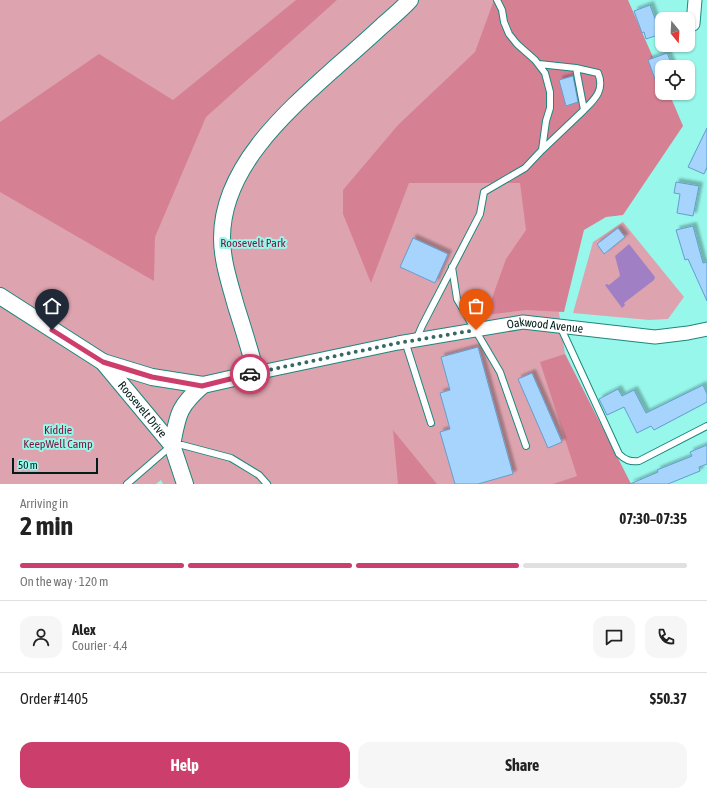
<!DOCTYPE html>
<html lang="en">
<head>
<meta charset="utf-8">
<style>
  :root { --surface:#fff; --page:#f6f6f6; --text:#222; --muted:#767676; --line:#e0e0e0; --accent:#cc3e6b }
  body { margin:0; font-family:"Asap Condensed",sans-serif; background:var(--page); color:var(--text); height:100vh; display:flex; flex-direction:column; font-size:15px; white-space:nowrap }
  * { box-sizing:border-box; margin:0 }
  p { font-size:13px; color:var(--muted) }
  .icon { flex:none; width:22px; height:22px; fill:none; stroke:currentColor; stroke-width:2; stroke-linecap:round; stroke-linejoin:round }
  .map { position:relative; height:484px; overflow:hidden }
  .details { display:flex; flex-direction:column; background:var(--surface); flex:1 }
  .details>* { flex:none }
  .needle { width:26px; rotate:162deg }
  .fabs { position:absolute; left:655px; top:12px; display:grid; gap:8px }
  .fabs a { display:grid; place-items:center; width:40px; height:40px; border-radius:8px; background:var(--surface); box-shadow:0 1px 3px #0004; font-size:20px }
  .scale { position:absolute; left:12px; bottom:10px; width:86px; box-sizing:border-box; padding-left:4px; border:2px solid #001d1a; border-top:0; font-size:11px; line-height:14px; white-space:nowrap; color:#001d1a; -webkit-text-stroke:3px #97f7eb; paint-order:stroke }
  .pin { position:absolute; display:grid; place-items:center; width:34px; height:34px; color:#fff; margin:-41px -17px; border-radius:50% 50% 50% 0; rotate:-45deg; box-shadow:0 0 4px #0007 }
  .pin .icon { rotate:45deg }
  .courier { position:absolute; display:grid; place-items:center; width:40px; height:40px; margin:-20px; border:3px solid #cc3e6b; border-radius:50%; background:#fff; color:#222; box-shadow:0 1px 5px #0007 }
  .overview em { font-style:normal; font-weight:700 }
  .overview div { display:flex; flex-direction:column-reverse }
  .overview { display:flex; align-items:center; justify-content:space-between; height:68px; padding:0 20px }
  h1 { font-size:26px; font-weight:700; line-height:30px }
  .bar { display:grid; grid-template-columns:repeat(4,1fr); gap:6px 4px; align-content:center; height:48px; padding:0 20px }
  .bar i { height:5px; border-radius:3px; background:var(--line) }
  .bar .on { background:var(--accent) }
  .bar p { grid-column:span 4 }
  .line { display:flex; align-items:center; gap:10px; padding:0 20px; border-top:1px solid var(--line) }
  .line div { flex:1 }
  .round { display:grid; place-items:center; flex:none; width:42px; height:42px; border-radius:12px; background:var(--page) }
  .primary-button { display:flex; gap:8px; margin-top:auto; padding:8px 20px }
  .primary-button a { flex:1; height:46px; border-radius:12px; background:var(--accent); color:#fff; font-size:16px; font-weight:700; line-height:46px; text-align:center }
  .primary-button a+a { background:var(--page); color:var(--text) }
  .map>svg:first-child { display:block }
  .green { fill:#dda4af }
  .forest { fill:#d68094 }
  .water { fill:#a07fc5 }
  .building { fill:#a6d4fc; stroke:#649dcd; filter:url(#shadow) }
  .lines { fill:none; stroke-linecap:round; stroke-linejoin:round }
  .service-casing { stroke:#1b877d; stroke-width:8 }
  .minor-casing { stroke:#1b877d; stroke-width:15 }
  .tertiary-casing { stroke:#1b877d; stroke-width:18 }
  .service { stroke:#fff; stroke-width:6 }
  .minor { stroke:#fff; stroke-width:13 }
  .tertiary { stroke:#fff; stroke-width:16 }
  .done { stroke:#356963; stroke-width:4; stroke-dasharray:0 7.2 }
  .route { stroke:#cc3e6b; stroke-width:5 }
  .labels { text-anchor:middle; stroke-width:4; stroke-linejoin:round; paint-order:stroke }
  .park-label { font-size:12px; fill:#7c153a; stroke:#97f7eb }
  .street-label { font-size:12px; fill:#001d1a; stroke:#97f7eb }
</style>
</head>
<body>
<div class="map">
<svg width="707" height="484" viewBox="0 0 707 484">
  <defs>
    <filter id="shadow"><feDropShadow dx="3.5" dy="-3.5" stdDeviation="1" flood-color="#0004"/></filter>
  </defs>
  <rect width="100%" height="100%" fill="#97f7eb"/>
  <!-- green -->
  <path class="green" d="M0,0H514L565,354L631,484H163L161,480L156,484H0Z
    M623,222L684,297L668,319L649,320L573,313L593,242Z"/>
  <!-- forest -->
  <path class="forest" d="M296,0H337L206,117L155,237L154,281L0,192V122L99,54L173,100Z
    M494,0H628L662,78V93H669L683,126L623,215L606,217L584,230L564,312L526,310L486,315L506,259L526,230L520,183H409L371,283L343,214V190L398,125L475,52Z
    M565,354L631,484H553L577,476L540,362Z
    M393,430L437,484H398Z"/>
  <!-- water -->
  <path class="water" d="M629,244L655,277L654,280L624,303L625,305L622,308L605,285L607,284L609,285L619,277L620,275L615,256Z"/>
  <!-- building -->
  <path class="building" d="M650,5L658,27L655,28L658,35L646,39L644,32L642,33L634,11Z
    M667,53L673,67H662V95H661L648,60Z
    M573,76L578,102L566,106L559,80Z
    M707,128V167L704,174L688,167Z
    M676,182L699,186L693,216L677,213L680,194L674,193Z
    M693,226L703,263L707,262V301L688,259L685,260L676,230Z
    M618,228L625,237L604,254L597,244Z
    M413,238L448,254L435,283L400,267Z
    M478,347L513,474L478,484H455L440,432L450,429L440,393L450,390L441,357Z
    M532,373L562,442L548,448L518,379Z
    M703,385L707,394V402L654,430L651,426L637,433L624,407L607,415L599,399L618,389L622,396L634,390L646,413Z
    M707,445V464L699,467L700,471L668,484H630L658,472L657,470L692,456L690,452Z"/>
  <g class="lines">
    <!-- service casing -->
    <g class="service-casing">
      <path id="service" d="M539,64L576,68L598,73C605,90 595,99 584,110
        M542,150L584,110L576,68
        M452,267L457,299L500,372L526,446
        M560,326L619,454C625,460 630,462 639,461L707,426
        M416,340L422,326L480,214L484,192L525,168L542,150L546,121L550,108V92L545,73L535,60L517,44L509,34L504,22L502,10L497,0
        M405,341L431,423
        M127,484L172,445H182L231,458L259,475L267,484"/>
    </g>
    <!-- minor casing -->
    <g class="minor-casing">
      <g id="minor">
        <path d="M693,24L695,0"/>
        <path id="s1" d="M256,373L398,343L523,322L655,337L688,333L707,329"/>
      </g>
    </g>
    <!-- tertiary casing -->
    <g class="tertiary-casing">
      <g id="tertiary">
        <path id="s2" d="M0,296L103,362L172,445L185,484"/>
        <path d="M103,362L152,377L203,385L256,373C250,350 243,328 236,306C230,284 222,261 222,238C222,167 287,111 336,67C352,53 368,39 383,25C392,17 402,9 410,0"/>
        <path d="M172,445C178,414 178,407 203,385"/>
      </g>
    </g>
    <!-- service -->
    <use href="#service" class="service"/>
    <!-- minor -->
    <use href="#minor" class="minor"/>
    <!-- tertiary -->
    <use href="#tertiary" class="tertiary"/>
  </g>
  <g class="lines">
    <!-- done -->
    <path class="done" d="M250,374L398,343L476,330"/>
    <!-- route -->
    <path class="route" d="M52,330L103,362L152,377L202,386L250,374"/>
  </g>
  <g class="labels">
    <!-- park labels -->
    <g class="park-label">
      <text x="253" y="247">Roosevelt Park</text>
      <text x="58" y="434">Kiddie<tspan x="58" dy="14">KeepWell Camp</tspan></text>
    </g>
    <!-- street labels -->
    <g class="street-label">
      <text dy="4" stroke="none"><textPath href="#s1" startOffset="294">Oakwood Avenue</textPath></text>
      <text dy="4" stroke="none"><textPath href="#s2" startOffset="184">Roosevelt Drive</textPath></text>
    </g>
  </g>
</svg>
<div class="fabs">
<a><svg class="needle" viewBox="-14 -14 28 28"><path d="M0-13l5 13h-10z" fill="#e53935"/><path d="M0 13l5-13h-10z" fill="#767676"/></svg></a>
<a><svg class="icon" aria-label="locate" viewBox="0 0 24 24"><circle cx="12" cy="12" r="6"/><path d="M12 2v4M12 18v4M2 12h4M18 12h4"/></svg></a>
</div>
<div class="scale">50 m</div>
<div class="pin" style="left:476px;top:330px;background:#ea580c"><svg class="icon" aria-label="bag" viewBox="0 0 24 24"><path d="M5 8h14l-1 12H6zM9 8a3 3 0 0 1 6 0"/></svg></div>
<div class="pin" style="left:52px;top:330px;background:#1f2937"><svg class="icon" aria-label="home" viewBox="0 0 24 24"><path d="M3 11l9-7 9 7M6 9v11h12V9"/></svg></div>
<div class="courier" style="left:250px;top:374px"><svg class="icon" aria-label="car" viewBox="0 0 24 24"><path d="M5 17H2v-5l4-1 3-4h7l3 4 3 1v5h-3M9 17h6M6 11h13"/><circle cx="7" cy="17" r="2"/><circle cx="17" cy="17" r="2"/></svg></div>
</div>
<section class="details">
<div class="overview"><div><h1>2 min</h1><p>Arriving in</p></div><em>07:30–07:35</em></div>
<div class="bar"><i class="on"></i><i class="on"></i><i class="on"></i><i></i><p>On the way · 120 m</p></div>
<div class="line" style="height:72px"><a class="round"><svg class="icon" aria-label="person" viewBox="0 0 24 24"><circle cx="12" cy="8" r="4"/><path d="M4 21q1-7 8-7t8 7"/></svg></a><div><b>Alex</b><p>Courier · 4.4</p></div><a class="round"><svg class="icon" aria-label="chat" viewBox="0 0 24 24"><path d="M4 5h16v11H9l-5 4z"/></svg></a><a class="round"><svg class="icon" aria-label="phone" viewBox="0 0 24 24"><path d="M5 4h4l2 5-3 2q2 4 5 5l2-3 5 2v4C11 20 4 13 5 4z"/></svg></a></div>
<div class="line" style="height:52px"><div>Order #1405</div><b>$50.37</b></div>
<div class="primary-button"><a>Help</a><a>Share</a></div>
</section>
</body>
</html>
